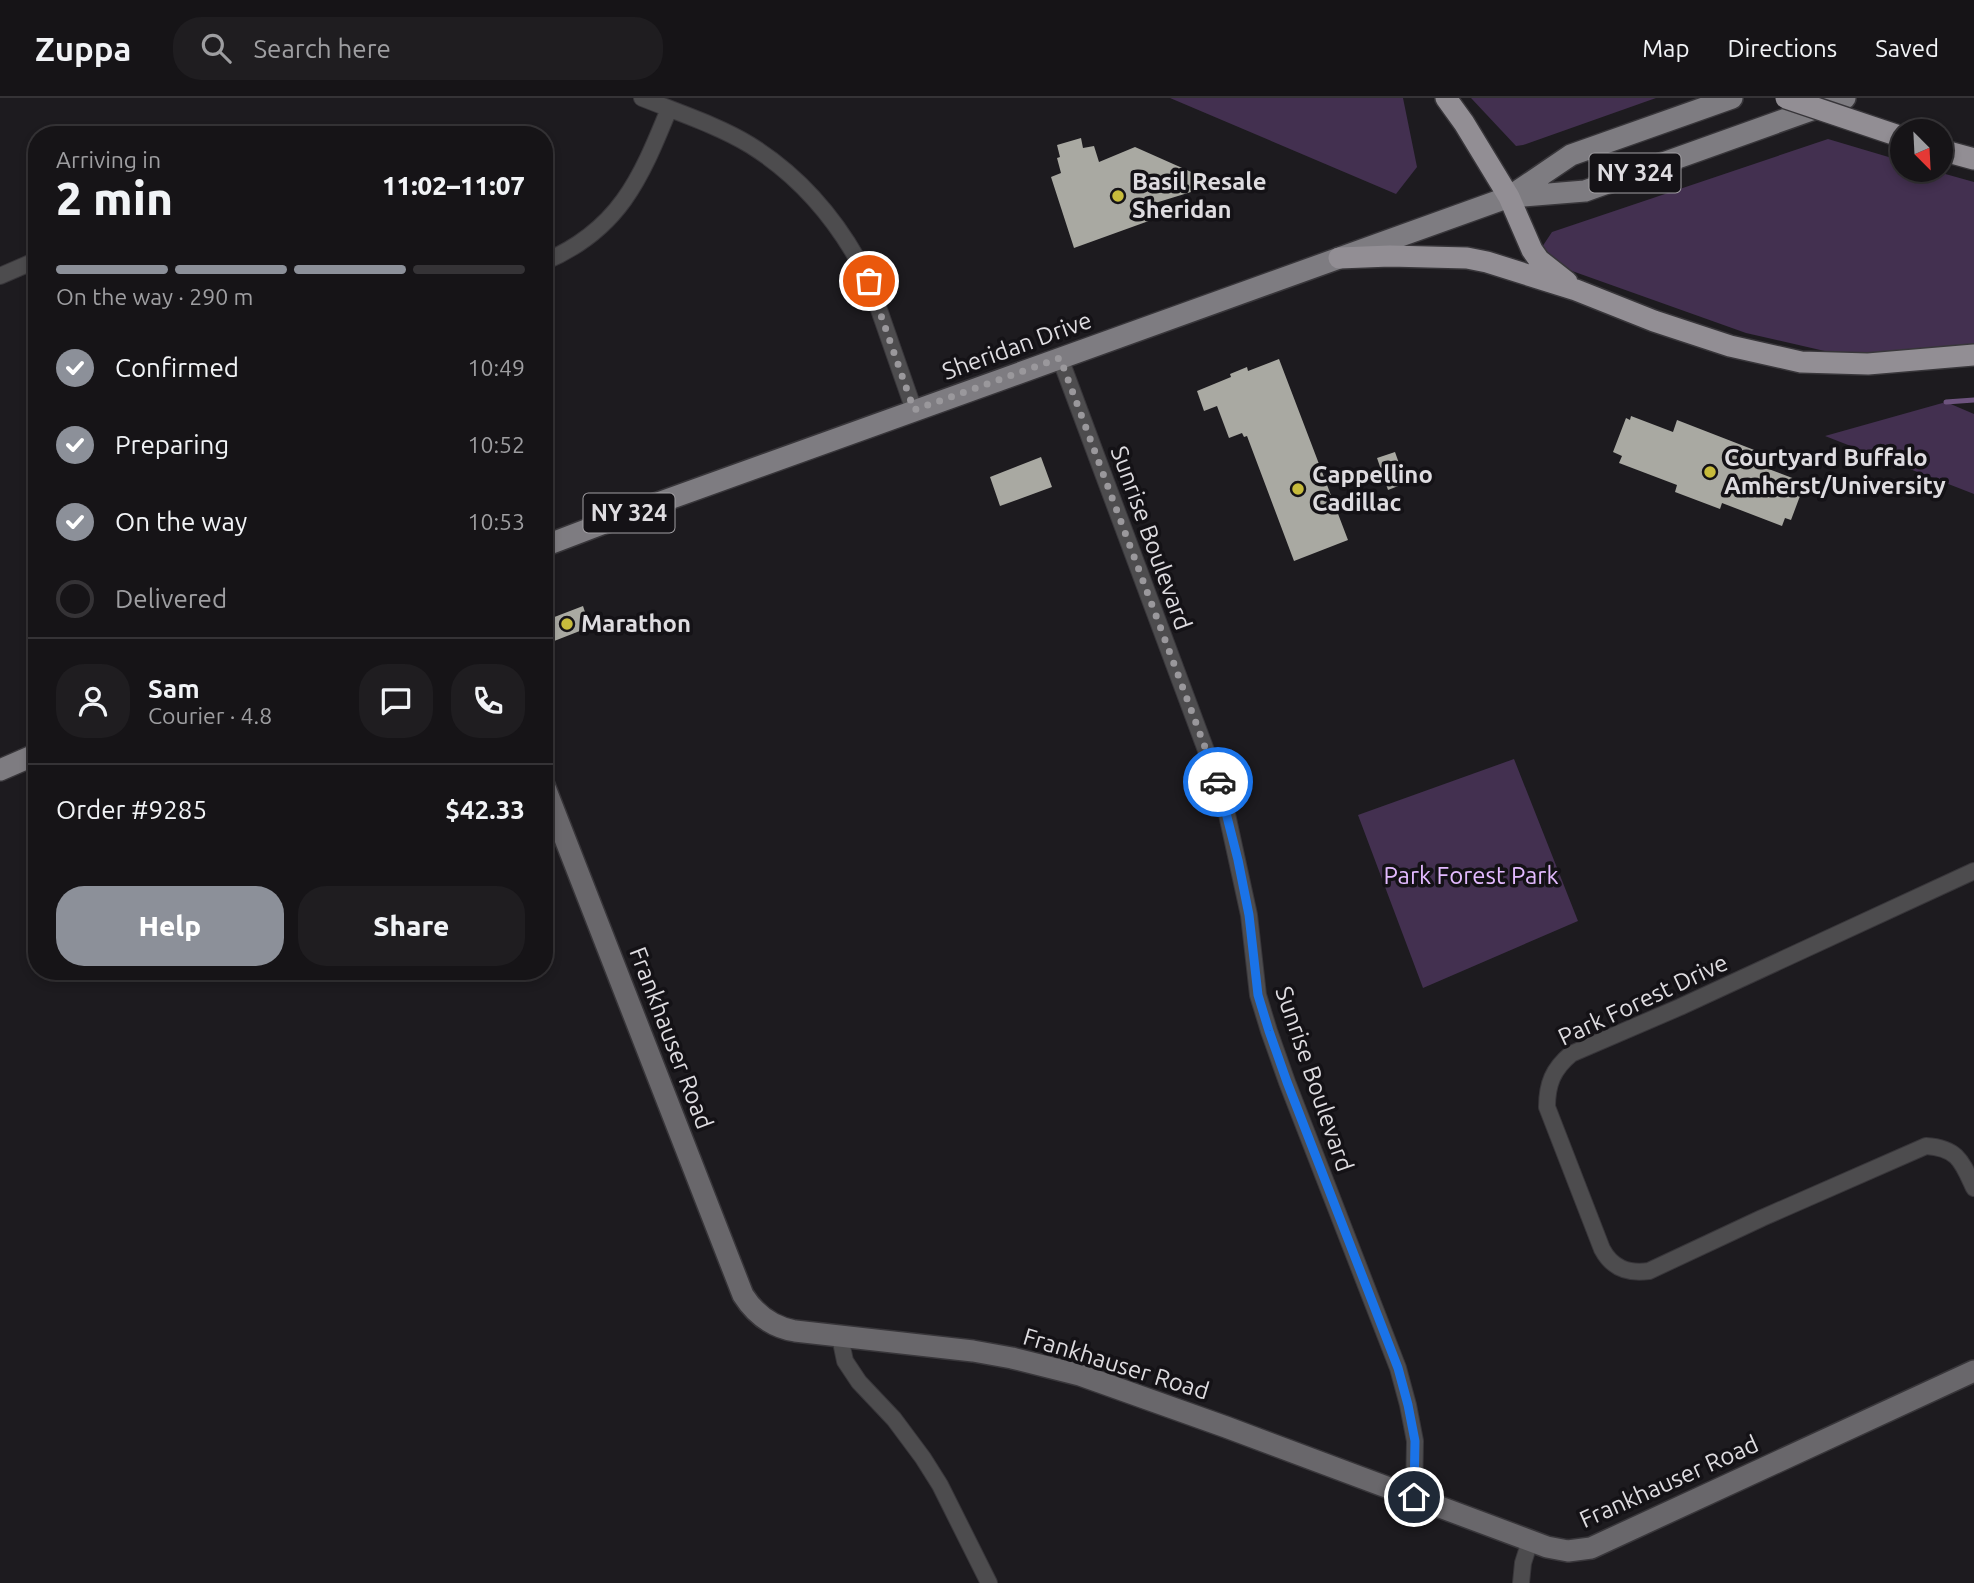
<!DOCTYPE html>
<html lang="en">
<head>
<meta charset="utf-8">
<style>
  :root { --surface:#161417; --page:#1f1d20; --text:#f1f3f6; --muted:#9e9ea1; --line:#353336; --accent:#8c9099 }
  body { margin:0; font-family:Ubuntu,sans-serif; background:var(--page); color:var(--text); height:100vh; display:flex; flex-direction:column; font-size:26px; white-space:nowrap }
  * { box-sizing:border-box; margin:0 }
  p { font-size:23px; color:var(--muted) }
  .icon { flex:none; width:38px; height:38px; fill:none; stroke:currentColor; stroke-width:2; stroke-linecap:round; stroke-linejoin:round }
  .map { position:relative; flex:1; overflow:hidden }
  .drawer { position:absolute; left:28px; top:28px; width:525px; height:854px; display:flex; flex-direction:column; background:var(--surface); border-radius:28px; box-shadow:0 4px 10px #0003,0 0 0 2px var(--line) }
  .drawer>* { flex:none }
  .needle { width:46px; rotate:156deg }
  .buttons { position:absolute; left:1890px; top:21px; display:grid; gap:14px }
  .buttons a { display:grid; place-items:center; width:63px; height:63px; border-radius:50%; background:var(--surface); box-shadow:0 4px 10px #0003,0 0 0 2px var(--line); font-size:35px }
  .pin { position:absolute; display:grid; place-items:center; width:60px; height:60px; color:#fff; margin:-30px; border:4px solid #fff; border-radius:50%; box-shadow:0 2px 7px #0007 }
  .courier { position:absolute; display:grid; place-items:center; width:70px; height:70px; margin:-35px; border:5px solid #1a73e8; border-radius:50%; background:#fff; color:#222; box-shadow:0 2px 9px #0007 }
  .headline em { font-style:normal; font-weight:800 }
  .headline div { display:flex; flex-direction:column-reverse }
  .headline { display:flex; align-items:center; justify-content:space-between; height:119px; padding:0 28px }
  h1 { font-size:46px; font-weight:800; line-height:52px }
  .bar { display:grid; grid-template-columns:repeat(4,1fr); gap:10px 7px; align-content:center; height:84px; padding:0 28px }
  .bar i { height:9px; border-radius:5px; background:var(--line) }
  .bar .current { background:var(--accent) }
  .bar p { grid-column:span 4 }
  .line { display:flex; align-items:center; gap:18px; padding:0 28px; border-top:2px solid var(--line) }
  .line div { flex:1 }
  .round { display:grid; place-items:center; flex:none; width:74px; height:74px; border-radius:28px; background:var(--page) }
  ol { padding:0 28px; list-style:none }
  li { display:flex; align-items:center; gap:21px; height:77px }
  li p { margin-inline-start:auto }
  li .icon { padding:7px; border-radius:50%; background:var(--accent); color:#fff; stroke-width:4 }
  li:last-child { color:var(--muted) }
  li i { width:38px; height:38px; border:4px solid var(--line); border-radius:50% }
  .primary-button { display:flex; gap:14px; margin-top:auto; padding:14px 28px }
  .primary-button a { flex:1; height:80px; border-radius:28px; background:var(--accent); color:#fff; font-size:28px; font-weight:800; line-height:80px; text-align:center }
  .primary-button a+a { background:var(--page); color:var(--text) }
  header { display:flex; align-items:center; gap:42px; box-sizing:border-box; height:98px; padding:0 35px; background:var(--surface); border-bottom:2px solid var(--line) }
  header strong { font-size:33px }
  nav { display:flex; gap:38px; margin-inline-start:auto; font-size:24px }
  .search { width:490px; height:63px; background:var(--page); display:flex; align-items:center; gap:18px; box-sizing:border-box; padding:0 24px; border-radius:28px; color:var(--muted); font-size:26px }
  .map>svg:first-child { display:block }
  .green { fill:#433050 }
  .lines { fill:none; stroke-linecap:round; stroke-linejoin:round }
  .stream { stroke:#6d537e; stroke-width:5 }
  .building { fill:#a9a9a2 }
  .street-casing { stroke:#38363a; stroke-width:18 }
  .secondary-casing { stroke:#38363a; stroke-width:24 }
  .primary-casing { stroke:#38363a; stroke-width:24 }
  .highway-casing { stroke:#38363a; stroke-width:24 }
  .street { stroke:#4d4c4e; stroke-width:16 }
  .secondary { stroke:#69676b; stroke-width:21 }
  .primary { stroke:#7e7c81; stroke-width:21 }
  .highway { stroke:#928e94; stroke-width:21 }
  .highway-bridge-casing { stroke:#38363a; stroke-width:24; stroke-linecap:butt }
  .highway-bridge { stroke:#928e94; stroke-width:21 }
  .done { stroke:#9a989c; stroke-width:7; stroke-dasharray:0 12.6 }
  .route { stroke:#1a73e8; stroke-width:9 }
  .poi-dot { fill:#c7bb3c; stroke:#141216; stroke-width:2.5 }
  .labels { text-anchor:middle; stroke-width:7; stroke-linejoin:round; paint-order:stroke }
  .shield { fill:#141216; stroke:#a19fa3; stroke-width:2 }
  .shield-label { font-size:23px; font-weight:bold; fill:#dedce0 }
  .poi-label { font-size:24px; font-weight:bold; fill:#dedce0; stroke:#141216; text-anchor:start }
  .street-label { font-size:24px; fill:#dedce0; stroke:#141216 }
  .park-label { font-size:24px; fill:#e3baff; stroke:#141216 }
</style>
</head>
<body>
<header>
<strong>Zuppa</strong>
<div class="search"><svg class="icon" aria-label="search" viewBox="0 0 24 24"><circle cx="10" cy="10" r="6"/><path d="M15 15l6 6"/></svg>Search here</div>
<nav><a>Map</a><a>Directions</a><a>Saved</a></nav>
</header>
<div class="map">
<svg width="1974" height="1485" viewBox="0 0 1974 1485">
  <rect width="100%" height="100%" fill="#1d1b1f"/>
  <!-- green -->
  <path class="green" d="M1170,0H1403L1417,69L1396,96Z
    M1471,0H1656L1523,47L1516,48Z
    M1828,41L1902,63V72H1931L1974,84V250L1842,257L1746,235L1558,168L1542,149L1552,134Z
    M1946,304L1974,316V396L1825,338Z
    M1514,661L1578,823L1423,890L1358,717Z"/>
  <g class="lines">
    <!-- stream -->
    <path class="stream" d="M1946,304L1974,302"/>
  </g>
  <!-- building -->
  <path class="building" d="M1081,40L1083,50L1094,48L1099,64L1135,49L1207,81L1204,90L1152,106L1157,120L1074,150L1051,79L1061,75L1057,60L1060,59L1057,47Z
    M1279,261L1348,442L1294,463L1247,338L1244,339L1242,335L1229,340L1217,308L1204,313L1197,293L1231,279L1230,276L1247,269L1248,273Z
    M1631,318L1673,334L1677,322L1762,355L1758,367L1795,381L1793,387L1803,390L1791,422L1785,420L1782,428L1722,405L1720,411L1675,394L1677,387L1619,365L1622,358L1613,354L1626,320L1630,322Z
    M1395,354L1406,385L1388,392L1377,360Z
    M1041,359L1052,389L1000,408L990,379Z
    M583,508L590,529L544,547V523Z"/>
  <g class="lines">
    <!-- street casing -->
    <g class="street-casing">
      <path id="street" d="M642,0C677,14 719,28 750,47C803,80 842,128 869,183L914,312
        M544,164C619,132 640,82 669,11
        M0,178L37,162
        M1060,260L1223,698L1249,817L1258,897L1269,933L1287,984L1398,1270L1408,1307L1415,1343L1414,1399
        M1974,773L1680,909L1571,956C1553,971 1547,986 1547,1009L1602,1151C1612,1170 1628,1176 1649,1173L1762,1120L1926,1048C1958,1050 1962,1064 1974,1090
        M840,1239L845,1263L859,1284L894,1321L923,1360L940,1387L989,1485
        M1521,1485L1523,1465L1530,1443"/>
    </g>
    <!-- secondary casing -->
    <g class="secondary-casing">
      <path id="secondary" d="M544,687L743,1197C755,1216 772,1229 795,1233L973,1253L1012,1260L1080,1277L1226,1329L1547,1449L1568,1453L1591,1450L1974,1273"/>
    </g>
    <!-- primary casing -->
    <g class="primary-casing">
      <path id="primary" d="M1511,99L1585,93L1845,0
        M544,448L644,410L1509,99L1571,57L1732,0
        M0,672L37,656"/>
    </g>
    <!-- highway casing -->
    <g class="highway-casing">
      <path id="highway" d="M1446,0L1464,25L1509,99L1532,152L1539,162L1567,184
        M1941,52L1974,61
        M1339,160L1390,158L1467,160L1487,164L1576,192L1654,223L1730,248L1801,264L1868,266L1974,257"/>
    </g>
    <!-- street -->
    <use href="#street" class="street"/>
    <!-- secondary -->
    <use href="#secondary" class="secondary"/>
    <!-- primary -->
    <use href="#primary" class="primary"/>
    <!-- highway -->
    <use href="#highway" class="highway"/>
    <!-- highway-bridge casing -->
    <g class="highway-bridge-casing">
      <path id="highway-bridge" d="M1786,0L1902,39"/>
    </g>
    <!-- highway-bridge -->
    <use href="#highway-bridge" class="highway-bridge"/>
  </g>
  <g class="lines">
    <!-- done -->
    <path class="done" d="M869,183L914,312L1060,260L1218,684"/>
    <!-- route -->
    <path class="route" d="M1218,684L1223,698L1224,707L1238,762L1249,817L1258,897L1269,933L1287,984L1398,1270L1408,1307L1415,1343L1414,1399"/>
  </g>
  <!-- markers -->
  <g class="poi-dot">
    <circle cx="1118" cy="98" r="7"/>
    <circle cx="1710" cy="374" r="7"/>
    <circle cx="1298" cy="391" r="7"/>
    <circle cx="567" cy="526" r="7"/>
  </g>
  <g class="labels">
    <!-- shield labels -->
    <g class="shield">
      <rect x="1589.5" y="55.5" width="91" height="39" rx="5"/>
      <rect x="583.5" y="395.5" width="91" height="39" rx="5"/>
    </g>
    <g class="shield-label">
      <text x="1635" y="83">NY 324</text>
      <text x="629" y="423">NY 324</text>
    </g>
    <!-- poi labels -->
    <g class="poi-label">
      <text x="1132" y="92">Basil Resale<tspan x="1132" dy="28">Sheridan</tspan></text>
      <text x="1724" y="368">Courtyard Buffalo<tspan x="1724" dy="28">Amherst/University</tspan></text>
      <text x="1312" y="385">Cappellino<tspan x="1312" dy="28">Cadillac</tspan></text>
      <text x="581" y="534">Marathon</text>
    </g>
    <!-- street labels -->
    <g class="street-label">
      <text transform="translate(1017 248) rotate(-20)" y="8">Sheridan Drive</text>
      <text transform="translate(1151 440) rotate(70)" y="8">Sunrise Boulevard</text>
      <text transform="translate(1643 902) rotate(-25)" y="8">Park Forest Drive</text>
      <text transform="translate(671 940) rotate(69)" y="8">Frankhauser Road</text>
      <text transform="translate(1314 981) rotate(71)" y="8">Sunrise Boulevard</text>
      <text transform="translate(1116 1266) rotate(17)" y="8">Frankhauser Road</text>
      <text transform="translate(1669 1384) rotate(-24)" y="8">Frankhauser Road</text>
    </g>
    <!-- park labels -->
    <g class="park-label">
      <text x="1471" y="786">Park Forest Park</text>
    </g>
  </g>
</svg>
<div class="buttons">
<a><svg class="needle" viewBox="-14 -14 28 28"><path d="M0-13l5 13h-10z" fill="#e53935"/><path d="M0 13l5-13h-10z" fill="#9e9ea1"/></svg></a>
</div>
<div class="pin" style="left:869px;top:183px;background:#ea580c"><svg class="icon" aria-label="bag" viewBox="0 0 24 24"><path d="M5 8h14l-1 12H6zM9 8a3 3 0 0 1 6 0"/></svg></div>
<div class="pin" style="left:1414px;top:1399px;background:#1f2937"><svg class="icon" aria-label="home" viewBox="0 0 24 24"><path d="M3 11l9-7 9 7M6 9v11h12V9"/></svg></div>
<div class="courier" style="left:1218px;top:684px"><svg class="icon" aria-label="car" viewBox="0 0 24 24"><path d="M5 17H2v-5l4-1 3-4h7l3 4 3 1v5h-3M9 17h6M6 11h13"/><circle cx="7" cy="17" r="2"/><circle cx="17" cy="17" r="2"/></svg></div>
<section class="drawer">
<div class="headline"><div><h1>2 min</h1><p>Arriving in</p></div><em>11:02–11:07</em></div>
<div class="bar"><i class="current"></i><i class="current"></i><i class="current"></i><i></i><p>On the way · 290 m</p></div>
<ol>
<li><svg class="icon" aria-label="check" viewBox="0 0 24 24"><path d="M5 12l5 5 9-10"/></svg>Confirmed<p>10:49</p></li>
<li><svg class="icon" aria-label="check" viewBox="0 0 24 24"><path d="M5 12l5 5 9-10"/></svg>Preparing<p>10:52</p></li>
<li><svg class="icon" aria-label="check" viewBox="0 0 24 24"><path d="M5 12l5 5 9-10"/></svg>On the way<p>10:53</p></li>
<li><i></i>Delivered</li>
</ol>
<div class="line" style="height:126px"><a class="round"><svg class="icon" aria-label="person" viewBox="0 0 24 24"><circle cx="12" cy="8" r="4"/><path d="M4 21q1-7 8-7t8 7"/></svg></a><div><b>Sam</b><p>Courier · 4.8</p></div><a class="round"><svg class="icon" aria-label="chat" viewBox="0 0 24 24"><path d="M4 5h16v11H9l-5 4z"/></svg></a><a class="round"><svg class="icon" aria-label="phone" viewBox="0 0 24 24"><path d="M5 4h4l2 5-3 2q2 4 5 5l2-3 5 2v4C11 20 4 13 5 4z"/></svg></a></div>
<div class="line" style="height:91px"><div>Order #9285</div><b>$42.33</b></div>
<div class="primary-button"><a>Help</a><a>Share</a></div>
</section>
</div>
</body>
</html>
